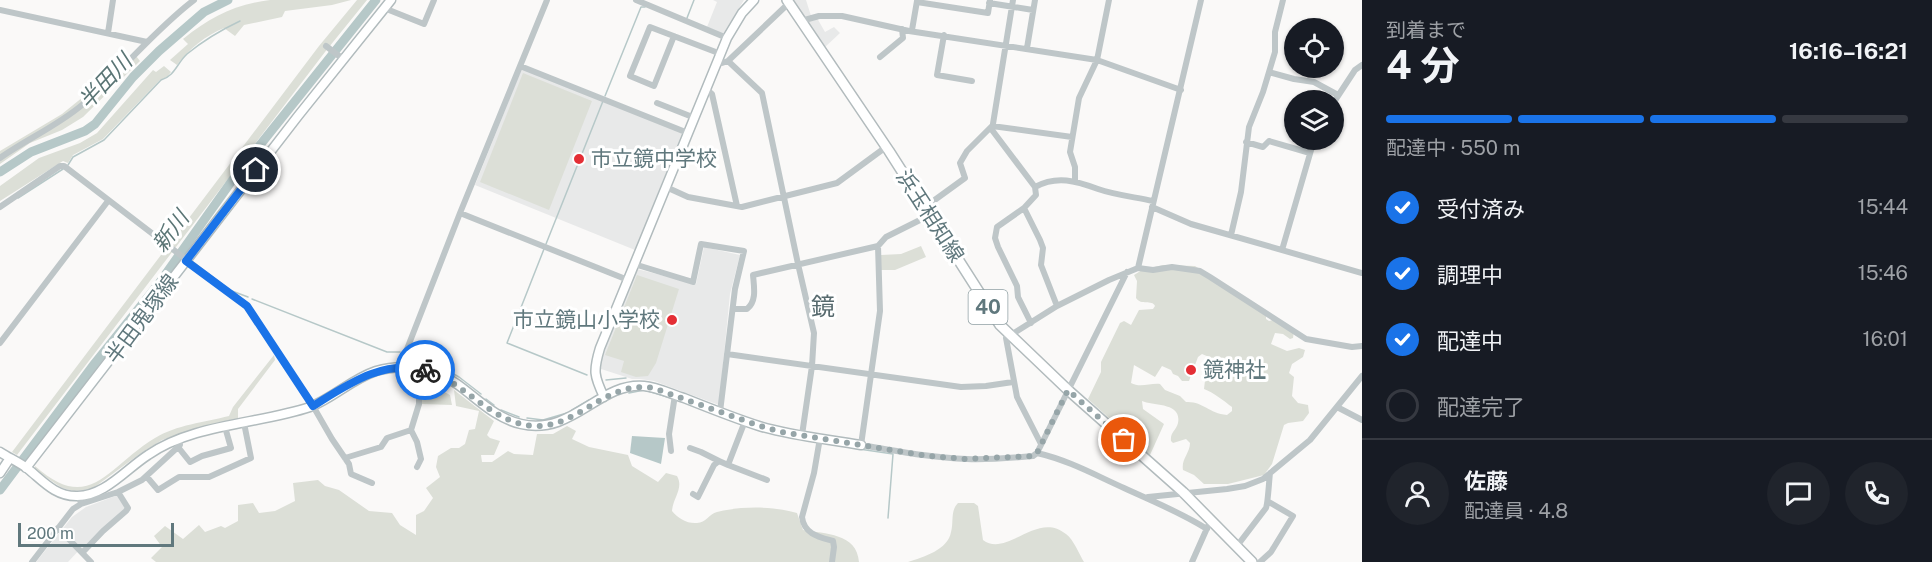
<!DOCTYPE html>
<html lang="ja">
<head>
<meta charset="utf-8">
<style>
  :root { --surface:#171b24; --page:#20242c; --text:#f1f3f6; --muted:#9ea1a6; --line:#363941; --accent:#1a73e8 }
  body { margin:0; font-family:"Public Sans","Noto Sans JP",sans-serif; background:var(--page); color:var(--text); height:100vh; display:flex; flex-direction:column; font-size:22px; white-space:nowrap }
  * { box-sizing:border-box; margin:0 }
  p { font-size:20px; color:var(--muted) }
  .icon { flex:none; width:33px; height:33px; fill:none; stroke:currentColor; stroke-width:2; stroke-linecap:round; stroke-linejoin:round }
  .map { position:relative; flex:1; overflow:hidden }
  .sheet { display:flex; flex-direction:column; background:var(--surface); width:570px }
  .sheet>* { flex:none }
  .controls { position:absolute; left:1284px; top:18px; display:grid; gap:12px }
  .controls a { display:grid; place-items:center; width:60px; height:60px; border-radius:50%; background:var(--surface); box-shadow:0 2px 4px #0004; font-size:30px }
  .scale { position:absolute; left:18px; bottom:15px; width:156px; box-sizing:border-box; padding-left:6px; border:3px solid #60787d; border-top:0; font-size:16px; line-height:21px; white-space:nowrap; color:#60787d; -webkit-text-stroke:4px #fff; paint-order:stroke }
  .pin { position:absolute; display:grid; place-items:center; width:51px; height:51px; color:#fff; margin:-26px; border:3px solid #fff; border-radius:50%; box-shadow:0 2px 6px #0007 }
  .courier { position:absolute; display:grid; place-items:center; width:60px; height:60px; margin:-30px; border:4px solid #1a73e8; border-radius:50%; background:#fff; color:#222; box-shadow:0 2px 8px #0007 }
  .headline em { font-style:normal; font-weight:700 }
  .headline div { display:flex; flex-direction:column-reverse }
  .headline { display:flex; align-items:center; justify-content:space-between; height:102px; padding:0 24px }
  h1 { font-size:39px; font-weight:700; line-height:45px }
  .bar { display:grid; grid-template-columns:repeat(4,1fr); gap:9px 6px; align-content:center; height:72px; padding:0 24px }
  .bar i { height:8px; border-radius:4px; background:var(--line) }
  .bar .on { background:var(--accent) }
  .bar p { grid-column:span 4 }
  .line { display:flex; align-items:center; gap:15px; padding:0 24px; border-top:2px solid var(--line) }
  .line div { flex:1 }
  .round { display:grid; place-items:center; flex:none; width:63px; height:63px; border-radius:32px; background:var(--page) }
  ol { padding:0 24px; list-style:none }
  li { display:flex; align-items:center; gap:18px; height:66px }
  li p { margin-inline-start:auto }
  li .icon { padding:6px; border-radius:50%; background:var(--accent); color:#fff; stroke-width:4 }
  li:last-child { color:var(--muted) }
  li i { width:33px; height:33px; border:3px solid var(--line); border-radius:50% }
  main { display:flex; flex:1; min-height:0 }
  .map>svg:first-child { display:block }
  .built { fill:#e8e9e9 }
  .green { fill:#dcdfd7; fill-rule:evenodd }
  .water { fill:#b6c8c8 }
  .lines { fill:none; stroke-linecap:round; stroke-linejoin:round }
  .stream { stroke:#b6c8c8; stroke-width:1.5 }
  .river { stroke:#b6c8c8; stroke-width:9 }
  .secondary-casing { stroke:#b1bbbd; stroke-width:11 }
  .primary-casing { stroke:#b2bbbd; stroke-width:12 }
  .street { stroke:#bec6c8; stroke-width:6 }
  .secondary { stroke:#fff; stroke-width:8 }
  .primary { stroke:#fff; stroke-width:9 }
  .done { stroke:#96a5a8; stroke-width:6; stroke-dasharray:0 10.8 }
  .route { stroke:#1a73e8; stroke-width:8 }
  .poi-dot { fill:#e42e35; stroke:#fff; stroke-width:2 }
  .labels { text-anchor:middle; stroke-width:6; stroke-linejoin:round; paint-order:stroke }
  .shield { fill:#fff; stroke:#90a0a4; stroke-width:1.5 }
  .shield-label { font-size:20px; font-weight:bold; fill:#60787d }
  .poi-label { font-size:21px; fill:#60787d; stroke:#fff; text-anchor:start }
  .street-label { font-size:21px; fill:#60787d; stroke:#fff }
  .water-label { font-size:22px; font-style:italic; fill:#5a7575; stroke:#fff }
  .quarter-label { font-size:24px; fill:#576a6e; stroke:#fff }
</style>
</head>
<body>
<main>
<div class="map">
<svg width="1362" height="562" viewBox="0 0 1362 562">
  <rect width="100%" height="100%" fill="#faf9f8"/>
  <!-- built -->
  <path class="built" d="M713,0H744L723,34L707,27L717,2Z
    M791,0H806L812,19L817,18L825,32L834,27L840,33L823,49Z
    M522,68L682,133L635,250L475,185Z
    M704,247L740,255L730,294L719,405L654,381L640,379H632L598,368L604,348L637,269L696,284Z
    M118,495L127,509L83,550L81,548L68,562H36L72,517L86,507Z"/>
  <!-- green -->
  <path class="green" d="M270,0H351L332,5L285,11L282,17L244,25L235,36L224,28C206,35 188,50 177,65L170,60L188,44L183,39C211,17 233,5 270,0Z
    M357,0H367L325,52L17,455L12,452L319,46Z
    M136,56L140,61L83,117L62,130L30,143L0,164V151L62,114L94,88L124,57L130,61Z
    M164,66L171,72L167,77L160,80L103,139L73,155L68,163L63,161L0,201V186L39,158L80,143L97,133L153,70L156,72Z
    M523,73L592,101L549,210L480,182Z
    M921,246L926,257L895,270H881V255L901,254Z
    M1163,265L1195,266L1266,313V319L1269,321L1276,319L1294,331L1293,338L1290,339L1283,334L1275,333L1271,344L1287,351L1299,348L1305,350L1303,357L1292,364L1289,373L1294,377L1292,396L1298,403L1308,405L1309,413L1303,421L1288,423L1284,425L1272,464L1264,475L1228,484H1204L1194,475L1183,470C1181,459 1190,453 1190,443L1186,439L1173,443L1171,441C1170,432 1176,431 1178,423C1182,402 1153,406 1142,401L1143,409L1164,424L1150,455L1088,399L1101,372V362L1120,323L1124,321L1131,325L1139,310L1153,309L1155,306C1152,299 1141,306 1136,298L1137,281L1134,275L1142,270ZM1202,354L1209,357L1211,362L1206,372L1204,389C1213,392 1224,401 1232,407V411L1227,415C1208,413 1203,401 1186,402L1180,396L1165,390L1160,384C1150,383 1140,388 1131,383L1134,365L1155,377L1162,366L1171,370L1173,374L1178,376L1182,381H1189L1198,357Z
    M637,275L679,289L656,363L648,376L636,377L621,372L624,361L605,355Z
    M274,355L275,360L238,409V419L188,431L162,440L141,453L92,489L74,491L62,488L35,470V466C90,515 107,467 155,438C176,425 205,422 229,416L233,407Z
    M437,388L450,395L452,405L422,404V391L436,393Z
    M454,390L494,421L487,435L490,438L500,441L494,455H481L482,462H492L508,451L514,454L533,455L537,434H553L567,426L576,431L572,439L589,447L628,455L632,466L658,482L666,473L677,476C684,488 673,498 672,511C678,518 687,524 697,523C706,523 709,514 717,512C742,506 773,506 797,513L803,530C825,534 857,533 859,562H156L151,558L162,547L154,536L165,526L183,539L199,525L205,532L221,526L225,528L238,521V505L253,503L259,513L275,511L295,501L293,483L318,480L325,486L339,490L369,511L392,513L400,525L416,535V515L424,511L433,498L426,488L440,477L436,467L438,456L451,448H459L465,444L469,430L475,429L479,411L456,406Z
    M958,503H974L978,506L983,540C1007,558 1037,510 1066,534C1074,540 1079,554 1084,562H908C923,557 948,550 951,532C954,522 950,511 958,503Z"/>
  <!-- water -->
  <path class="water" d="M632,436L665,438L661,464L630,453Z"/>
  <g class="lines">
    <!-- stream -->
    <path class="stream" d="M687,18L694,0
      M605,96L641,7H645
      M68,165L73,157L104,140L161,80C175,76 177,63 187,54C204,40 221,30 240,21
      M0,169L4,168
      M18,198L63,169
      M546,244L603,101
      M544,249L507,343L587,375
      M232,291L248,297
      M252,299L387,352H400
      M409,354L441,367L459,377L481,394
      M606,380L626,378
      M629,393L644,390L671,398
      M486,399L494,405
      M501,410L519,417
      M572,410L589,400
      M527,418L543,420L567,413
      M859,449L893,454L888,518"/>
    <!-- river -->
    <path class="river" d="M0,172L31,152L85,131L95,124L133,77L159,51L204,12L228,0
      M0,490L95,363L160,282L236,175L376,0"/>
    <!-- secondary casing -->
    <g class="secondary-casing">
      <path id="secondary" d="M604,397C594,376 593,371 600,348L727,38L742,13L754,0
        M0,452C9,458 19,462 28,469C43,481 55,496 76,496C104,497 126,469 148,455C192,424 259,424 310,407C333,398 352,379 376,371C403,363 434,368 457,384C478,399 495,418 521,424C573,436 599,382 644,386C657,387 671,394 684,398C709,408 734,418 759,426C792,436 827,439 861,445
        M26,468L298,116L391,0
        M0,473L10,458"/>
    </g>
    <!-- primary casing -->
    <g class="primary-casing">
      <path id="primary" d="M787,0L889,151L1000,325L1068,390L1183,492L1252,562"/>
    </g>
    <!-- street -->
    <path class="street" d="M636,0L727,38
      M1013,0L992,130L1035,187L1036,195L1024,208L997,227L995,238L998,247L1017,286L1018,297L1031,323
      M917,2L988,13L990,0
      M989,3L1033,10
      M384,8L424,24L434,0
      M0,10L147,42
      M801,21L819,16H842L909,31L1097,60L1181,90
      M912,30L917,1
      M108,33L113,0
      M944,35L937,75L972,81
      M674,36L654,86L630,76L650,27L721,54
      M326,46L343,59
      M1027,48L1035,0
      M880,57L903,38L902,29
      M728,61L762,93L798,264L814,333L812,366L802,435
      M717,62L722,63L728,61L789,3
      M520,66L688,133
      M1269,72L1294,79L1314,82L1338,95
      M706,89L712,94L737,206
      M1334,102L1355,70L1362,65
      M657,103L695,118
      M1246,142L1263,147L1269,141L1310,153
      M0,158C27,139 57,126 82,105C121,73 153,31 194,0
      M1075,181V167L1070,152L1079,98L1097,60L1109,0
      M666,187L688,197L742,207L837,183L886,147
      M1035,187C1057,175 1076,181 1098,189C1115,195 1135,197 1153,201
      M0,207L60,166H64L247,306L313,406L332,439L349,464L351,474L372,483
      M925,207L965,178L960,163L967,151L992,126L1072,137
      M1152,207L1191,224L1362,273
      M1024,208L1040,240L1043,248L1041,265L1057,306
      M460,213L628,280
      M930,215L886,237L878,246L880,311L861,445C896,451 932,458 967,459C989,460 1011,458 1033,456L1037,453L1127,272
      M1231,235L1241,192L1249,127L1263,92L1275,52V32L1283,0
      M1282,250L1314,140
      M634,264L693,282L701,244L744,251L735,289L720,412
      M1138,268L1201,0
      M733,309H747C757,301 754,287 753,275L878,246
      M0,343L108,201
      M727,354L961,387L986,386L1013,382
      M400,367L460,213L547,0
      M1337,407L1362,420
      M820,438L814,473L802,517C804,534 819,537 833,541L834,547L832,562
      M1041,444L1017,397L1006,338L1057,306L1109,280L1138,268L1153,270L1172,267L1200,271L1210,277L1306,339L1352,347L1362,346
      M178,447L190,462L202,456L231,448L225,427
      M690,448L701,452L719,461
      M671,451L669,434L675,395
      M1037,453C1068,460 1095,475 1124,488C1152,501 1180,512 1207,529
      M345,458L381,447L387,438L411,430
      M728,465L767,480
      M417,467L421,459L417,442L411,430L419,404V369
      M147,477L158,490L179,477H209L251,458L244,423
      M693,494L698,497L714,465L719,461L728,465L745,421
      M1148,497L1227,489L1245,486L1263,479L1310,440L1362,376
      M81,504L118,492L142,480L178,447L180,445L179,439
      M58,528L91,562
      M1237,546L1266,508C1268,503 1269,481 1270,473
      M83,552L103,531L126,511L128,508L118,492
      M32,562L73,509L81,504L80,500
      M1192,562L1208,526
      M1260,562L1271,552L1293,516L1269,502"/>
    <!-- secondary -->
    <use href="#secondary" class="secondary"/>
    <!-- primary -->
    <use href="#primary" class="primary"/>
  </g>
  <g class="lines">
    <!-- done -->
    <path class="done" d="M425,370C466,382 490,423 534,426C579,428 605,380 653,388L760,426L781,432L928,456L966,459L1033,456L1037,453L1068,390L1124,440"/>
    <!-- route -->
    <path class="route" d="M256,170L186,261L247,306L313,406C347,385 383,359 425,370"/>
  </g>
  <!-- markers -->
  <g class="poi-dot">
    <circle cx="579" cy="159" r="6"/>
    <circle cx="672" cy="320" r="6"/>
    <circle cx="1191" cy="370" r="6"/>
  </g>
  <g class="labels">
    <!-- shield labels -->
    <rect class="shield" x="968.5" y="290" width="39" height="34" rx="4.5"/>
    <g class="shield-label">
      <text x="988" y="314">40</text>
    </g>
    <!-- poi labels -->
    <g class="poi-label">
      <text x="591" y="166">市立鏡中学校</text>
      <text x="660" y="327" text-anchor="end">市立鏡山小学校</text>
      <text x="1203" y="377">鏡神社</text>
    </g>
    <!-- street labels -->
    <g class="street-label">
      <text transform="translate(930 216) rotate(57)" y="7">浜玉相知線</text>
      <text transform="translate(142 319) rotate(-53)" y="7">半田鬼塚線</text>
    </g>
    <!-- water labels -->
    <g class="water-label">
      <text transform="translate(105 81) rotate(-47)" y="8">半田川</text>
      <text transform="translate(170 231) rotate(-53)" y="8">新川</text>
    </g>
    <!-- quarter labels -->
    <g class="quarter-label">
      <text x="823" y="315">鏡</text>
    </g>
  </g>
</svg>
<div class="controls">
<a><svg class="icon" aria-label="locate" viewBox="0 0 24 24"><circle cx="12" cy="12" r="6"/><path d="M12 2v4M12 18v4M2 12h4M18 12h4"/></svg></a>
<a><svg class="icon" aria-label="layers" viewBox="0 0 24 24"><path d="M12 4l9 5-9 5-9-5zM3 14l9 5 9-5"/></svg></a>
</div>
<div class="scale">200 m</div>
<div class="pin" style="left:1124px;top:440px;background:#ea580c"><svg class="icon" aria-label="bag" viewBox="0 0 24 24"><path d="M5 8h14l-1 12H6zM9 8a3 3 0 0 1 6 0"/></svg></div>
<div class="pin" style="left:256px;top:170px;background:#1f2937"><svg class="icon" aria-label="home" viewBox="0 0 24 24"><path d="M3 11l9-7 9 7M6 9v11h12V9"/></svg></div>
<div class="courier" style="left:425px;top:370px"><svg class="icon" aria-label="bike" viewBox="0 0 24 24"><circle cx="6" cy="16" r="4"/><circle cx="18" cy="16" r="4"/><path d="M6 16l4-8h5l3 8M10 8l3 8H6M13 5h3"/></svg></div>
</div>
<section class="sheet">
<div class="headline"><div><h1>4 分</h1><p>到着まで</p></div><em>16:16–16:21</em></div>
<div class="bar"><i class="on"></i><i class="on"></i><i class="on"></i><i></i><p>配達中 · 550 m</p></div>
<ol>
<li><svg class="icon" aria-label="check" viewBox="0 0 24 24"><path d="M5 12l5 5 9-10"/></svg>受付済み<p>15:44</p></li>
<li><svg class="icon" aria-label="check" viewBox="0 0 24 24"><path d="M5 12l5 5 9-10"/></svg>調理中<p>15:46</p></li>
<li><svg class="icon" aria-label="check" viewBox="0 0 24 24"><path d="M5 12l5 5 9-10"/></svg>配達中<p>16:01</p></li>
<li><i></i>配達完了</li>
</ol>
<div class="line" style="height:108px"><a class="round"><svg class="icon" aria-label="person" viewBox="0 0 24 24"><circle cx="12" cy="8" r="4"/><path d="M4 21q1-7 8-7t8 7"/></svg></a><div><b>佐藤</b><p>配達員 · 4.8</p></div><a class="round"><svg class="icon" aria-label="chat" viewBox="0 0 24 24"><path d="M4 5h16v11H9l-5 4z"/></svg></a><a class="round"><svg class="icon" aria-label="phone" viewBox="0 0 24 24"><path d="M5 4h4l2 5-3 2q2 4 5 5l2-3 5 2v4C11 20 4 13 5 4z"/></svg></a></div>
</section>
</main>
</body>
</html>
